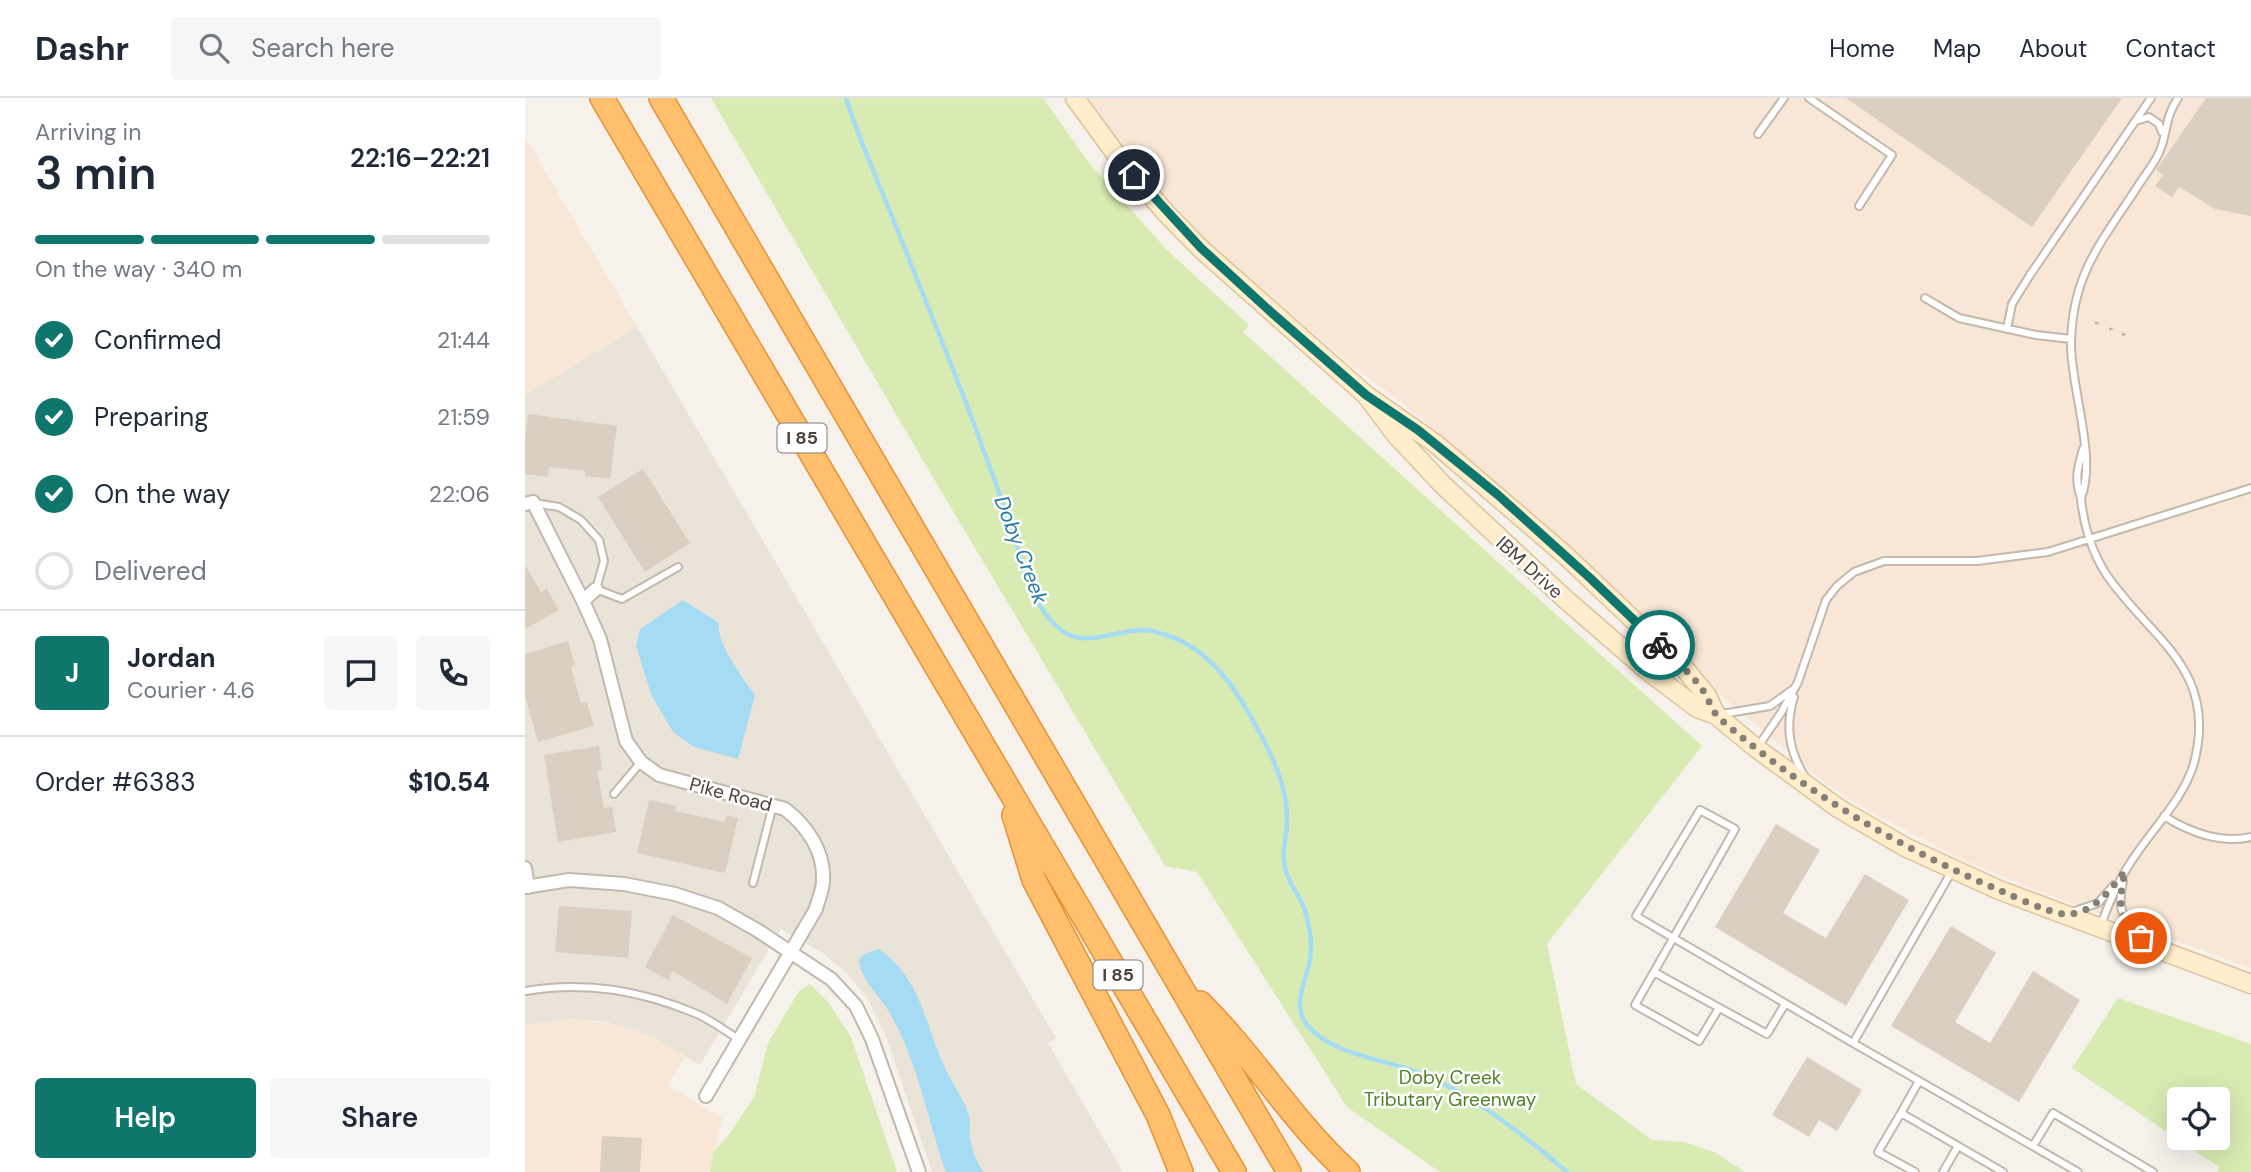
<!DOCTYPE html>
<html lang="en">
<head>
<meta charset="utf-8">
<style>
  :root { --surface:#fff; --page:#f6f6f7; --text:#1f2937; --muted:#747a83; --line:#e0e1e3; --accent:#0f766e }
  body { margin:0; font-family:"DM Sans",sans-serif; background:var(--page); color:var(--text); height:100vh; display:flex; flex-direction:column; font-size:26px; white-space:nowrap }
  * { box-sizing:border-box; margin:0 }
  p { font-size:23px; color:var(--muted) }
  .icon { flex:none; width:38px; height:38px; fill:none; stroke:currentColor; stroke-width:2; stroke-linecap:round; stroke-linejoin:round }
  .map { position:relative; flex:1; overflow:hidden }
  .panel { display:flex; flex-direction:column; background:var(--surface); width:525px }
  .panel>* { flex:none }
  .buttons { position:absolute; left:1642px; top:989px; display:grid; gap:14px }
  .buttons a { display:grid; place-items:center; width:63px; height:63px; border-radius:7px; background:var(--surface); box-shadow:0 7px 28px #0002; font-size:35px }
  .pin { position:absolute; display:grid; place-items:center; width:60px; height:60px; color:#fff; margin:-30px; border:4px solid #fff; border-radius:50%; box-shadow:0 2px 7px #0007 }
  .courier { position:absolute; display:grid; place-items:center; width:70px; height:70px; margin:-35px; border:5px solid #0f766e; border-radius:50%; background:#fff; color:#222; box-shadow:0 2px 9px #0007 }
  .summary em { font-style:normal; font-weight:600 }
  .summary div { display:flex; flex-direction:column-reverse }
  .summary { display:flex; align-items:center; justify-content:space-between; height:119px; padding:0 35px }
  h1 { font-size:46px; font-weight:600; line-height:52px }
  .bar { display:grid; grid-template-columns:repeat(4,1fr); gap:10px 7px; align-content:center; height:84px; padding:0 35px }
  .bar i { height:9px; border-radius:5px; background:var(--line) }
  .bar .selected { background:var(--accent) }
  .bar p { grid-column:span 4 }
  .line { display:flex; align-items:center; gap:18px; padding:0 35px; border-top:2px solid var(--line) }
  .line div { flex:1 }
  .round { display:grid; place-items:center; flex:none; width:74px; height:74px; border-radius:7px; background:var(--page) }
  ol { padding:0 35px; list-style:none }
  li { display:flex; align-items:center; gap:21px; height:77px }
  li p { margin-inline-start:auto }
  li .icon { padding:7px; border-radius:50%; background:var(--accent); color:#fff; stroke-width:4 }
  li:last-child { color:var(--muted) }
  li i { width:38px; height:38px; border:4px solid var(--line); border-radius:50% }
  .cta { display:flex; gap:14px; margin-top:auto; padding:14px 35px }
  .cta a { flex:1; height:80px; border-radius:7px; background:var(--accent); color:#fff; font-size:28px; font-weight:600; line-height:80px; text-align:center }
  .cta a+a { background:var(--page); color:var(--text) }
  header { display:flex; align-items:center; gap:42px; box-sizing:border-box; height:98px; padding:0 35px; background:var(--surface); border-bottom:2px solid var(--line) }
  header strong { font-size:33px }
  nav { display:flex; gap:38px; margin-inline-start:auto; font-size:24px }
  .search { width:490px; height:63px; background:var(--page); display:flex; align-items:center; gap:18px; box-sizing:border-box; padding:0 24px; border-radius:7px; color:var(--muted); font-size:26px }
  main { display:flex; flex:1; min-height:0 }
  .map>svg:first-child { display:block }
  .residential { fill:#eae3d8 }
  .commercial { fill:#f8e6d6 }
  .green { fill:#d8ebb2; fill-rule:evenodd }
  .water { fill:#a5dcf4 }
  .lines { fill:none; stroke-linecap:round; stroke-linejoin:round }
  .stream { stroke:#a5dcf4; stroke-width:4.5 }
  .building { fill:#dbcfc2 }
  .lane-casing { stroke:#c2b8ac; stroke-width:10 }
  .street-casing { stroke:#c2b8ac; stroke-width:16 }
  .secondary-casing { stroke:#dbc39b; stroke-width:21 }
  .highway-casing { stroke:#e59236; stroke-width:26 }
  .path { stroke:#c5b29d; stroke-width:2.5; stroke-dasharray:3.5 3.5; stroke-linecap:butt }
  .lane { stroke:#fff; stroke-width:6 }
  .street { stroke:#fff; stroke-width:12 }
  .secondary { stroke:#ffedcb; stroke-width:18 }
  .highway { stroke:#ffbf6c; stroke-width:23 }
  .done { stroke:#877f77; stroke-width:7; stroke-dasharray:0 12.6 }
  .route { stroke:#0f766e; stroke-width:9 }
  .labels { text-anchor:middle; stroke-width:5; stroke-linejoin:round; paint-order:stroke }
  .shield { fill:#fff; stroke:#817a74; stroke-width:2 }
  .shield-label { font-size:18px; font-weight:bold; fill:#4b4138 }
  .street-label { font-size:19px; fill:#4b4138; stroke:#fff }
  .park-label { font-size:19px; fill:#528027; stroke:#fff }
  .water-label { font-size:21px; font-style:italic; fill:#267ca3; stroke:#fff }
</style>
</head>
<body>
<header>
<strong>Dashr</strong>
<div class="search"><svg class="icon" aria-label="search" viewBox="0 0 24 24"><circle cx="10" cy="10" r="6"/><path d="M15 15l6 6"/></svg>Search here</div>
<nav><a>Home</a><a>Map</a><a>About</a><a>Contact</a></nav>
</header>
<main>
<section class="panel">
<div class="summary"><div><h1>3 min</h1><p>Arriving in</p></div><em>22:16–22:21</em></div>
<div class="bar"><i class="selected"></i><i class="selected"></i><i class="selected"></i><i></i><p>On the way · 340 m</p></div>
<ol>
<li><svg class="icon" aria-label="check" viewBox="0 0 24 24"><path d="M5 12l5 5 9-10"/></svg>Confirmed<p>21:44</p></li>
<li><svg class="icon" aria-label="check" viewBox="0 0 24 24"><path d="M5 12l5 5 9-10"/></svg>Preparing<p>21:59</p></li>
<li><svg class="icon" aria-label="check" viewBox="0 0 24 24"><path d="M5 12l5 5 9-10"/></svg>On the way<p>22:06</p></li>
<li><i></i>Delivered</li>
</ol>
<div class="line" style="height:126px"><b class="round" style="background:var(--accent);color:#fff">J</b><div><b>Jordan</b><p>Courier · 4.6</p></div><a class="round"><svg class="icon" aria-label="chat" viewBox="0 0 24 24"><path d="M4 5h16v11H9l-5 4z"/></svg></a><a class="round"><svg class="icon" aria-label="phone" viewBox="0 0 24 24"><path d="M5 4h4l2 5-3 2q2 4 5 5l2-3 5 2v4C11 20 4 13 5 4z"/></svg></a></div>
<div class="line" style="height:91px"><div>Order #6383</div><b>$10.54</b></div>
<div class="cta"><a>Help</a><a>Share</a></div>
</section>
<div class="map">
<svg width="1726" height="1074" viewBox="0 0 1726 1074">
  <rect width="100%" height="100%" fill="#f6f1eb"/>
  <!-- residential -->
  <path class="residential" d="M112,229L531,940L523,945L598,1074H407L362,941L342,900L322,876L299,856L256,831L175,967L130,940L81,924L46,921L0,927V297Z"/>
  <!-- commercial -->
  <path class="commercial" d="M564,0H1726V870L1519,795L1441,763L1345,714L1299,684L1197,598L1119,517L989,399L875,303L821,263L677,139L651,114L609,65Z
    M0,39L112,229L0,297Z
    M46,921L97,928L130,940L160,958L143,988L197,1020L185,1074H0V927Z"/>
  <!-- green -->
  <path class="green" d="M186,0H518L565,66L643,153L724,227L718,234L1177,648L1022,846L1051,986L1127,1042L1159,1044L1189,1054L1220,1074H915L822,1009L672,774L640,768L416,393Z
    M285,886L304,905L326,939L372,1074H185L189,1053L203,1038L229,999L243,945L274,893Z
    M1593,900L1726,946V1074H1692L1694,1069L1547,970ZM1654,1001H1692V1040H1654Z"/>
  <!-- water -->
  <path class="water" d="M158,502L194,525C191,544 218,581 230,597L213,661L169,649L148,634L126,596L111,548L115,531Z
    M354,851C396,880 400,927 420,970C427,986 440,1002 444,1018C446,1025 444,1033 445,1040C447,1052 451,1064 459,1074H421C401,1018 394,965 363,912C353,896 335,880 334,862L339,856Z"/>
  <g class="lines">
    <!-- stream -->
    <path class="stream" d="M321,0C332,35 346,67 360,101C381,154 403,208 424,261C445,314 465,369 484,423C498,460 503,506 536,532C559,551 594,531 620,532C627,532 634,535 641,537C690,552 718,602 740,645C752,669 762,693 762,720C763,734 757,749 759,763C760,779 769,790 776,803C782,816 787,837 786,852C786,876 764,905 782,927C808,959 870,962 907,980C957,1004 1000,1038 1042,1074"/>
  </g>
  <!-- building -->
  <path class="building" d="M1321,0H1597L1507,129Z
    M1681,0H1726V118L1690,111L1654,89L1647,99L1630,88L1638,77L1631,72Z
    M3,316L92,328L85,381L60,378V373L24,369L23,379L0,376V338Z
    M118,371L165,445L120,474L73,399Z
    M0,467L16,494L22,491L34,512L0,531Z
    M43,543L50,567L46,569L56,605L62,604L69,628L13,644L0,598V556Z
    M74,648L77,672H72L79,710L87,709L91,734L33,744L19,657Z
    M124,702L152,708L150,713L200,724L202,717L213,720L200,775L112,755Z
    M1251,726L1295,752L1258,815L1301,840L1340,776L1384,802L1321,908L1190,829Z
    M34,808L107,813L103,860L30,854Z
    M148,817L227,860L202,906L148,873L143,882L120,869Z
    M1426,828L1471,855L1430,924L1465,945L1508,873L1555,902L1494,1004L1366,928Z
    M1282,959L1337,992L1312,1033L1294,1022L1284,1039L1247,1017Z
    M77,1038L117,1040L115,1074H75Z"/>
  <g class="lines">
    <!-- lane casing -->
    <g class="lane-casing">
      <path id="lane" d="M1284,0L1367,57L1334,108
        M1611,23L1624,19L1634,26L1637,34
        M1233,36L1259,0
        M1400,200L1434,220L1511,237L1546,241
        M1482,231L1487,206L1505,177L1626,0
        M1558,351C1553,368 1549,382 1556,400C1572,360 1546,291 1546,246C1547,177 1575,146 1611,91C1618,79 1628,68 1634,55C1643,35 1639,21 1653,0
        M1556,400C1558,426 1567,454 1581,476C1624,540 1694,570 1669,665C1659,699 1632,726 1612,755C1596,777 1585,801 1576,827
        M9,405L34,409L56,422L74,442L79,463L71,491L97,501L153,469
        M1269,599C1260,628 1264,653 1280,679
        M1197,616L1245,608L1267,592
        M1232,650L1256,615L1273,584L1301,502L1312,488L1329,474L1359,463H1452L1523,454L1726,390
        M89,696L116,664
        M1639,718C1664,734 1696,746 1726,739
        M1427,773L1328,945L1553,1074
        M1598,783C1593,804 1595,821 1612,836
        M228,785L248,707
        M1547,814L1573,805L1589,787
        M1129,874L1242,936L1260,906
        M0,893C61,883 115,892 172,916C186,922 200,933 214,941
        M1194,910L1174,943L1110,907C1144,848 1177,790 1210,731L1175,712L1111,818L1328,945
        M1394,983L1376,1015L1478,1074
        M1376,1015L1353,1054L1390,1074
        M1508,1048L1528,1015L1628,1074
        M1418,1074L1433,1048"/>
    </g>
    <!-- street casing -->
    <g class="street-casing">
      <path id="street" d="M0,406L8,404L58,503L75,541L101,643L116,664L134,677L260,711C282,728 300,754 298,783C298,792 293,802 291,811L181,998
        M58,503L71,491
        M0,770L3,789
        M0,789L44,782L99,786L150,796L193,810L232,832L306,881L331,908L347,941L394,1074"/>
    </g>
    <!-- secondary casing -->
    <g class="secondary-casing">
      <path id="secondary" d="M550,0L593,59L640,114L676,151L841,297L911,346L1040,457L1159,570L1182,598L1191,617
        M841,297L871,337L918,387L1038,499L1122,572L1172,610L1191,617L1231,650L1313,710L1380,749L1474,792L1726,886"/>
    </g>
    <!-- highway casing -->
    <g class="highway-casing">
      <path id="highway" d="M77,0L709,1074
        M136,0L764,1074
        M489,717L509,782L633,1017L656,1074
        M675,905C729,958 767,1023 823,1074"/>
    </g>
    <!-- path -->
    <path class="path" d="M1570,225L1576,226
      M1584,231H1590
      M1597,236L1602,237"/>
    <!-- lane -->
    <use href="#lane" class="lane"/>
    <!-- street -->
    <use href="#street" class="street"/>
    <!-- secondary -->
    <use href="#secondary" class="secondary"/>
    <!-- highway -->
    <use href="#highway" class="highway"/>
  </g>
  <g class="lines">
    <!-- done -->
    <path class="done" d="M1135,547C1148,560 1163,573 1175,588C1183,598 1186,612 1194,620C1275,690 1361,742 1458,785C1477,793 1518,813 1538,816C1565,819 1586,792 1600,773C1594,803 1591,818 1616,840"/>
    <!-- route -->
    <path class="route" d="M609,77L676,150L747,215L841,297L893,332L973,397L1065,480L1135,547"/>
  </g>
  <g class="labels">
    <!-- shield labels -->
    <g class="shield">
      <rect x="252.5" y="325.5" width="49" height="29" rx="5"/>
      <rect x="568.5" y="862.5" width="49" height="29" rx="5"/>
    </g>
    <g class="shield-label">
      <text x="277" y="346">I 85</text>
      <text x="593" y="883">I 85</text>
    </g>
    <!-- street labels -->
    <g class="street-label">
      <text transform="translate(1005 469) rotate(42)" y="7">IBM Drive</text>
      <text transform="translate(206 696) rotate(15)" y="7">Pike Road</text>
    </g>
    <!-- park labels -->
    <g class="park-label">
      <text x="925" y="986">Doby Creek<tspan x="925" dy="22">Tributary Greenway</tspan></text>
    </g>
    <!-- water labels -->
    <g class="water-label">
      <text transform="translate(496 452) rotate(69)" y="7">Doby Creek</text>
    </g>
  </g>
</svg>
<div class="buttons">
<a><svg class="icon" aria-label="locate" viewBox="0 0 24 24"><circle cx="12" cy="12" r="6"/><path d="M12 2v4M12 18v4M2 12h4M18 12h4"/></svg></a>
</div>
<div class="pin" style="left:1616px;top:840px;background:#ea580c"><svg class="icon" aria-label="bag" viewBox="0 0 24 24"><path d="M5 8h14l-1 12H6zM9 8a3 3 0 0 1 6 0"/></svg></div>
<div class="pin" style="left:609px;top:77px;background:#1f2937"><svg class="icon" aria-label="home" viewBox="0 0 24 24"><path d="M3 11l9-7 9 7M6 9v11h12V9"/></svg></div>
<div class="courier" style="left:1135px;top:547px"><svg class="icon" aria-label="bike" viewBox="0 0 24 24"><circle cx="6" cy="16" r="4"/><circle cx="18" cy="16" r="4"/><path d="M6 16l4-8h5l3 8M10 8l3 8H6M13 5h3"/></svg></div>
</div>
</main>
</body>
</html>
